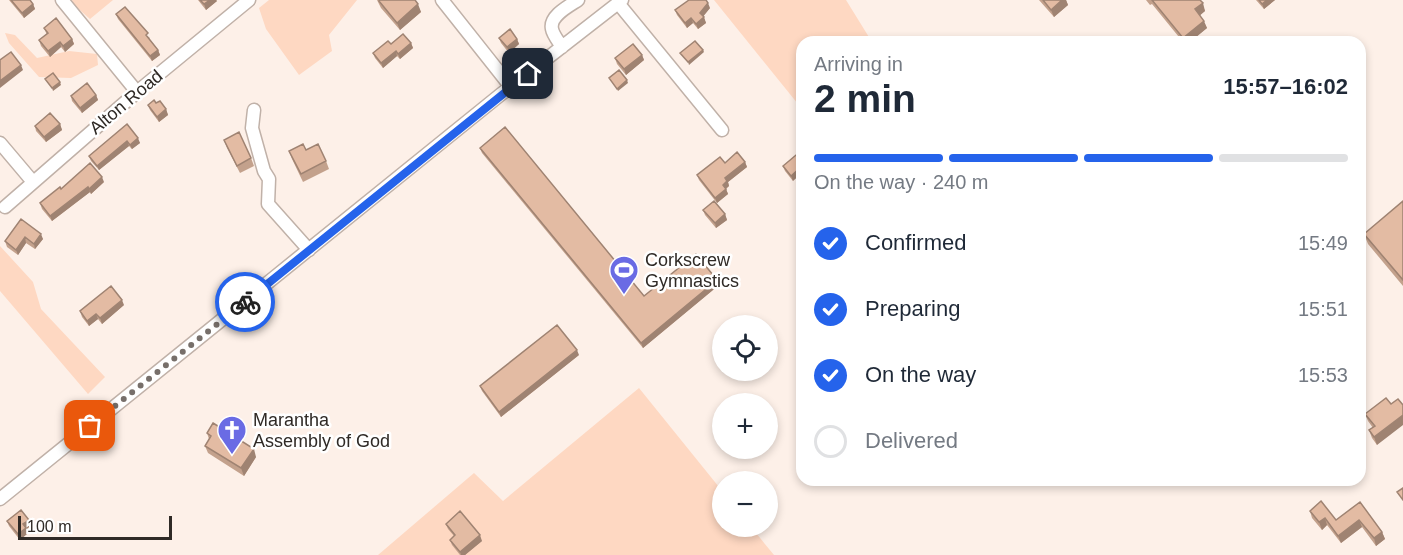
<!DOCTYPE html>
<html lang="en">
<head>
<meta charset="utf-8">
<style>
  :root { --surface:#fff; --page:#f6f6f7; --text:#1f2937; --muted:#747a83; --line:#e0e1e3; --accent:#2563eb }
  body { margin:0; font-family:Helvetica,sans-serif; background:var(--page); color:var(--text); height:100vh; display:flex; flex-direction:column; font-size:22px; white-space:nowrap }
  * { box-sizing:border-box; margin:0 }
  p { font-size:20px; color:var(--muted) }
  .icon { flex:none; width:33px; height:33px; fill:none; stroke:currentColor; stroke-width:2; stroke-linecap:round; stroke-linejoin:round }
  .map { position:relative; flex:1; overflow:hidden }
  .sheet { position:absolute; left:796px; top:36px; width:570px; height:450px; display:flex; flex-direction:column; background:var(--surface); border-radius:18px; box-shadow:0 3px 9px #0003 }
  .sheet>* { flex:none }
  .fabs { position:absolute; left:712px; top:315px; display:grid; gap:12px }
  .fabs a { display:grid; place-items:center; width:66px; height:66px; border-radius:50%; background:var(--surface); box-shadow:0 3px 9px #0003; font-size:30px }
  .scale { position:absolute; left:18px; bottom:15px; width:154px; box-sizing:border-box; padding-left:6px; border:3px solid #2f2a26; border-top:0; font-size:16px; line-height:21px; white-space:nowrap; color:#2f2a26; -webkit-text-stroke:4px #fff; paint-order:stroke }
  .pin { position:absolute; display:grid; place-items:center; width:51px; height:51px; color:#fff; margin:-26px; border-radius:12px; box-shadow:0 3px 9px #0006 }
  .courier { position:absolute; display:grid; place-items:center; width:60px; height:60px; margin:-30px; border:4px solid #2563eb; border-radius:50%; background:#fff; color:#222; box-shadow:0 2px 8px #0007 }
  .overview em { font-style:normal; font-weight:700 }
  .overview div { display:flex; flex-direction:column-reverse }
  .overview { display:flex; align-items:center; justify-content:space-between; height:102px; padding:0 18px }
  h1 { font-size:39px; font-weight:700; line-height:45px }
  .bar { display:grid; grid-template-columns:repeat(4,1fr); gap:9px 6px; align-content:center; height:72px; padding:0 18px }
  .bar i { height:8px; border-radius:4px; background:var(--line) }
  .bar .selected { background:var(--accent) }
  .bar p { grid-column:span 4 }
  ol { padding:0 18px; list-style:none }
  li { display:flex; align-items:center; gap:18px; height:66px }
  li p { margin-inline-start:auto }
  li .icon { padding:6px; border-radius:50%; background:var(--accent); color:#fff; stroke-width:4 }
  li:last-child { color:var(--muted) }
  li i { width:33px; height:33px; border:3px solid var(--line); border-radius:50% }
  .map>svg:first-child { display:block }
  .green { fill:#fed8c2 }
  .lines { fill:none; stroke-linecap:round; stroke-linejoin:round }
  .minor-casing { stroke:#c0b1a8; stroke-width:15 }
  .minor { stroke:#fff; stroke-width:12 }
  .wall { fill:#c3a18c }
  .shaded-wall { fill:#9f8372 }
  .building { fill:#e3bba3; stroke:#9f8372; stroke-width:1.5 }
  .done { stroke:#776f6a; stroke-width:6; stroke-dasharray:0 10.8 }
  .route { stroke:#2563eb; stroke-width:8 }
  .labels { text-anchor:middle; stroke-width:5; stroke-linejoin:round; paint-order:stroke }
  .street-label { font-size:18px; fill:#2f2a26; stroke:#fff }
  .poi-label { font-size:18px; fill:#2f2a26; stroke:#fff; text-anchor:start }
</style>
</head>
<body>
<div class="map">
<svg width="1403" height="555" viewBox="0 0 1403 555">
  <rect width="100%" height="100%" fill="#fdf0e8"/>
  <!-- green -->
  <path class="green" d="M72,0H113L90,19L74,5Z
    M269,0H357L329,35L332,51L299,75L266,29L259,8Z
    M714,0H846L872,42H802V109Z
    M5,33L15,35L37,58L69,51L97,54L98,65L71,78L39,77L9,43Z
    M0,246L33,282L41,309L105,377L88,394L0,291Z
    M639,388L723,492V526L751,527L774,555H378L474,473L503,501Z"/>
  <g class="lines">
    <!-- minor casing -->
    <g class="minor-casing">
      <path id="minor" d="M62,0L137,92
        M442,0L511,87
        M618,3L722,130
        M562,47C559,42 553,35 552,29C549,16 569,6 578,0
        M254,110L252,128L264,171L269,179L268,204L309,250
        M0,143L33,182
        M5,207L137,92L249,0
        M0,499L500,95L622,0"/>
    </g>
    <!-- minor -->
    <use href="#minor" class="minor"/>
  </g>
  <!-- wall -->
  <path class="wall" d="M9,0H30L33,4L35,9L24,18Z
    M198,0H216L217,1L206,10Z
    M377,0H415L421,12L400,30L381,8Z
    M1039,0H1066L1068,5L1054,17Z
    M1146,0H1200L1205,11L1200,15L1207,28L1190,42H1183L1152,4L1150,5Z
    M1256,0H1275L1264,9Z
    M710,8L703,16L706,23L698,29L693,23L687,28L677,15L675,10Z
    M116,14L150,38L149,39L158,50L160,55L152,61L118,19Z
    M44,28L72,39L74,44L65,52L61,47L50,57L41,46L39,40L47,35Z
    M499,38L517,39L519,44L509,53L501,43Z
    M411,43L413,48L400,59L397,56L383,68L375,58L373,53Z
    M642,55L644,60L626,75L617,64L615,58Z
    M96,95L98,100L82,113L72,101L71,96Z
    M156,103L166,109L168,115L159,122L150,110L148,105Z
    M60,124L62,130L46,142L36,131L35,126Z
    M127,124L140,143L132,149L129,146L99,170L91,161L89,156Z
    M224,140L251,158L254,166L240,173L227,148Z
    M480,148L644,296L719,285L643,348L482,153Z
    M306,150L326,161L329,169L303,182L292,159L289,151Z
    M802,150L793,181L785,171L783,166Z
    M745,162L747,167L728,182L729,186L726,189L728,194L717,203L699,180L697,175L725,163Z
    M104,182L91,194L90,192L52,221L42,209L40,203L61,189Z
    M1403,201V286L1368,244L1364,234Z
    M703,210L725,214L727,220L716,228L705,215Z
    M21,219L43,239L35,249L26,243L18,255L7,247L5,241Z
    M124,305L102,324L98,319L89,326L82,317L80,311Z
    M579,355L501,417L482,391L480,386Z
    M1386,398L1377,445L1372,438L1369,430L1373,428L1368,421L1365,414Z
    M207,433L256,457L244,476L208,453L205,446L209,439Z
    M1360,502L1382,532L1385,539L1376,546L1362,527L1341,543L1327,525L1322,530L1312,518L1310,511L1336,520Z
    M29,520L31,525L27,529L28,533L20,540L9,526L7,521Z
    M446,524L482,541L465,555H460L452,545L450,540L454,536L448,529Z"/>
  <!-- shaded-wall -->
  <path class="shaded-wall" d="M210,0H216L217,1L206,10L204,4Z
    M1062,0H1066L1068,5L1054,17L1051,10Z
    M1267,0H1275L1264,9L1262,4Z
    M708,3L710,8L702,18L700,13Z
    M1203,3L1205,11L1198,17L1195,9Z
    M33,4L35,9L24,18L22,13Z
    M418,4L421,12L400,30L397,23Z
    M704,17L706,23L698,29L696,24Z
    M691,18L693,23L687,28L685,23Z
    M1204,21L1207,28L1190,42H1185L1183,38Z
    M72,39L74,44L65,52L63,46Z
    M517,39L519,44L509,53L507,47Z
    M60,42L61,47L50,57L48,51Z
    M411,43L413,48L400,59L398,54Z
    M158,50L160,55L152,61L150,56Z
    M703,50L704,52L689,65L688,62Z
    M396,51L397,56L383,68L381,63Z
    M642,55L644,60L626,75L624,69Z
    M21,65L23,70L0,88V81Z
    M627,80L628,83L618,91L617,89Z
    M60,82L61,85L53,91L52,88Z
    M96,95L98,100L82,113L80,108Z
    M166,109L168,115L159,122L157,117Z
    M60,124L62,130L46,142L44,137Z
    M138,138L140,143L132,149L130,145Z
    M127,141L129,146L99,170L97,166Z
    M745,162L747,167L728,182L729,186L724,190L723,185L725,178Z
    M802,166V173L793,181L791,176Z
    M102,177L104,182L91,194L89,189Z
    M88,187L90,192L52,221L50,216Z
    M726,189L728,194L717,203L715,198Z
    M725,214L727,220L716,228L715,223Z
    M41,234L43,239L35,249L34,244Z
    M25,237L26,243L18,255L16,250Z
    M717,280L719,285L643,348L641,343Z
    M122,300L124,305L102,324L100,318Z
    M96,314L98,319L89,326L87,321Z
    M577,350L579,355L501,417L499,412Z
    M1403,415V425L1377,445L1374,437Z
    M254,449L256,457L244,476L241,468Z
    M1325,518L1327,525L1322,530L1319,522Z
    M29,520L31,525L27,529L28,533L20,540L18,534L23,524Z
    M1359,520L1362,527L1341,543L1338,536Z
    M1382,532L1385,539L1376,546L1374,538Z
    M480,535L482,541L465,555H461L460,552Z"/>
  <!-- building -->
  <path class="building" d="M11,0H30L33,4L22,13Z
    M200,0H210L204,4Z
    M380,0H415L418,4L397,23L379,1Z
    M689,0H706L708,3L700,13L704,17L696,24L691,18L685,23L675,10Z
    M1043,0H1062L1051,10Z
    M1152,0H1200L1203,3L1195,9L1204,21L1183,38Z
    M1259,0H1267L1262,4Z
    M125,7L148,33L146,35L158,50L150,56L116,14Z
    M56,18L72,39L63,46L60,42L48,51L39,40L48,33L44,28Z
    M510,29L517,39L507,47L499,38Z
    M403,34L411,43L398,54L396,51L381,63L373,53L388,41L391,44Z
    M695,41L703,50L688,62L680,53Z
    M633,44L642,55L624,69L615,58Z
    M11,52L21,65L0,81V60Z
    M619,70L627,80L617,89L609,78Z
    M53,73L60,82L52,88L45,79Z
    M87,83L96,95L80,108L71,96Z
    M154,100L156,103L160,101L166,109L157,117L148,105Z
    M50,113L60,124L44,137L35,126Z
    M127,124L138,138L130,145L127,141L97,166L89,156Z
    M505,127L644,296L696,254L717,280L641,343L480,148Z
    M239,132L251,158L237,166L224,140Z
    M303,144L306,150L318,144L326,161L301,174L289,151Z
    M802,150V166L791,176L783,166Z
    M737,152L745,162L725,178L727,181L723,185L726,189L715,198L697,175L720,157L725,163Z
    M90,163L102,177L89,189L88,187L50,216L40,203L60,187L61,189Z
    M714,201L725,214L715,223L703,210Z
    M1403,201V280L1364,234Z
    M21,219L41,234L34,244L25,237L16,250L5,241Z
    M111,286L122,300L100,318L96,314L87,321L80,311Z
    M557,325L577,350L499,412L480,386Z
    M1386,398L1391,404L1398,399L1403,405V415L1374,437L1369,430L1375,426L1365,414Z
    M213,423L254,449L241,468L205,446L211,436L207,433Z
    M1403,488V500L1397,492Z
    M1321,501L1336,520L1360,502L1382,532L1374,538L1359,520L1338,536L1325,518L1319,522L1310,511Z
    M21,510L29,520L23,524L26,528L18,534L7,521Z
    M460,511L480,535L460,552L450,540L455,535L446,524Z"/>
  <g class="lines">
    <!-- done -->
    <path class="done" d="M90,426L245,302"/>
    <!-- route -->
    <path class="route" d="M245,302L528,74"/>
  </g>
  <!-- icons -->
  <defs>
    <g id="stadium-pin" transform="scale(1.5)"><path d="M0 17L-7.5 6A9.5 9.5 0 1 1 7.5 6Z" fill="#6a6be4" stroke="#fff"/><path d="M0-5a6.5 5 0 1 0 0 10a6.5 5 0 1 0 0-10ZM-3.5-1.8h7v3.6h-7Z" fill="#fff"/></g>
    <g id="church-pin" transform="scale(1.5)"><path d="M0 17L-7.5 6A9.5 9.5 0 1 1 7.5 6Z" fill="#6a6be4" stroke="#fff"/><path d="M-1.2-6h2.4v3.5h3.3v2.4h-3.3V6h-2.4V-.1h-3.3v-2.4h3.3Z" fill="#fff"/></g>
  </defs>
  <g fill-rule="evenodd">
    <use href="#stadium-pin" x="624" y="270"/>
    <use href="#church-pin" x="232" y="430"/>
  </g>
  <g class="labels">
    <!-- street labels -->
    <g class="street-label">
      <text transform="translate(126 102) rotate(-40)" y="6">Alton Road</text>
    </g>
    <!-- poi labels -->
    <g class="poi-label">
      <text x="645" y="266">Corkscrew<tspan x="645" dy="21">Gymnastics</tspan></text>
      <text x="253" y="426">Marantha<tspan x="253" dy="21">Assembly of God</tspan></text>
    </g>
  </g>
</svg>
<div class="fabs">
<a><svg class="icon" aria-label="locate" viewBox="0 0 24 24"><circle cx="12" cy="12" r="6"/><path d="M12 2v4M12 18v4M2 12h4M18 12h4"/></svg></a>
<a>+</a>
<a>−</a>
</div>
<div class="scale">100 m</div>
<div class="pin" style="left:90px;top:426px;background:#ea580c"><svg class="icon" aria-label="bag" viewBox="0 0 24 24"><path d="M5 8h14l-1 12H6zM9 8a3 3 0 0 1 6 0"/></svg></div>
<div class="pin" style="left:528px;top:74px;background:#1f2937"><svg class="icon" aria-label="home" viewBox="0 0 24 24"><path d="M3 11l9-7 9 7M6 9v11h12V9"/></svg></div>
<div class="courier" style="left:245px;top:302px"><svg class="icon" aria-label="bike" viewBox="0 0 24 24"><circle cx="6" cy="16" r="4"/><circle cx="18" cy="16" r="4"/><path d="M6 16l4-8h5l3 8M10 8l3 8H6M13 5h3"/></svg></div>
<section class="sheet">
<div class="overview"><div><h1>2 min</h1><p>Arriving in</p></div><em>15:57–16:02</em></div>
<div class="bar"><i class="selected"></i><i class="selected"></i><i class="selected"></i><i></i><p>On the way · 240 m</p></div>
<ol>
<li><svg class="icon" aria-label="check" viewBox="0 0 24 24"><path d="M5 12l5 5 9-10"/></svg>Confirmed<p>15:49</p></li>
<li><svg class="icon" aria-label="check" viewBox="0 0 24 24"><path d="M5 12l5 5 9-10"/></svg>Preparing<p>15:51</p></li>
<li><svg class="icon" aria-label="check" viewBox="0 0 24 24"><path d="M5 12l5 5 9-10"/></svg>On the way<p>15:53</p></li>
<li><i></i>Delivered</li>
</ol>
</section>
</div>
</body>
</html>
